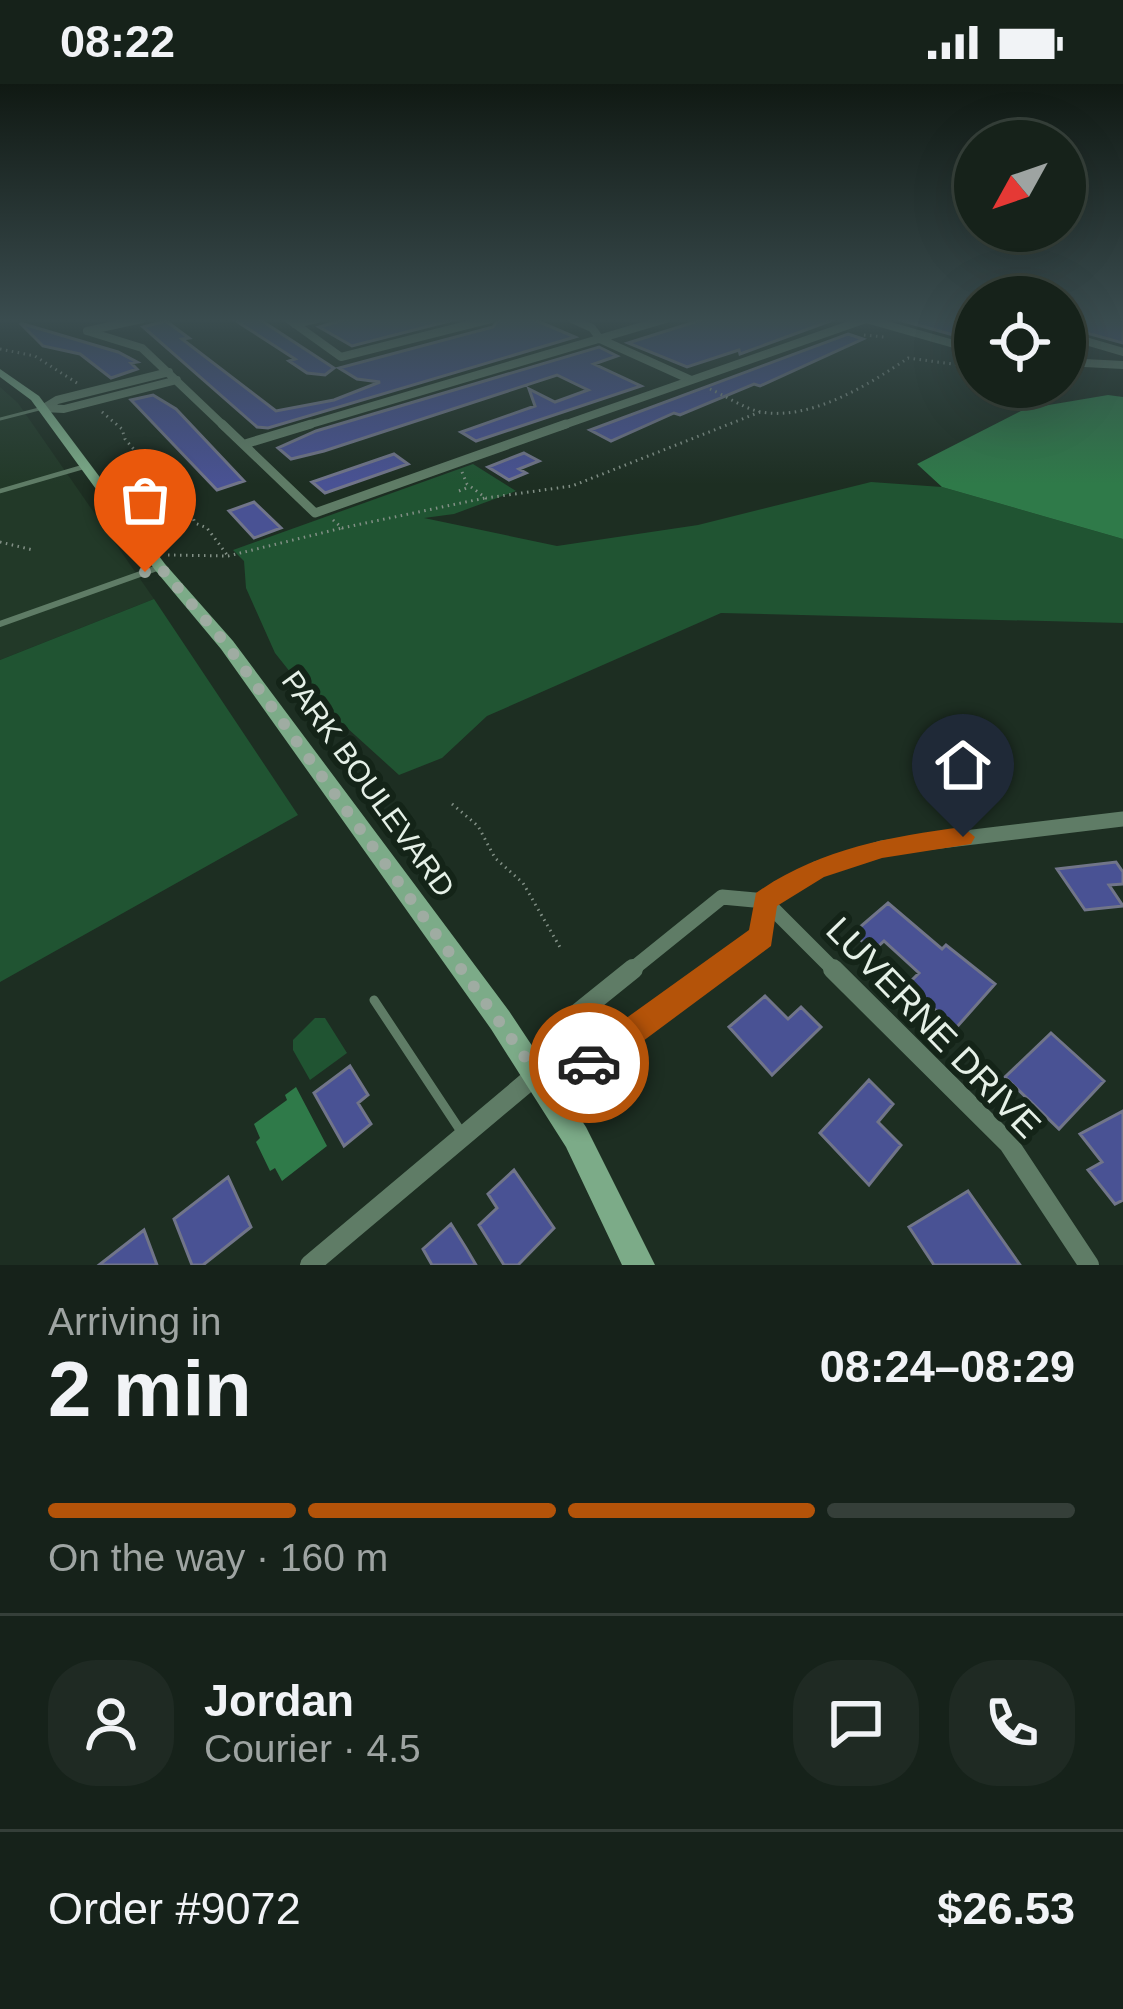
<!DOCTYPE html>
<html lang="en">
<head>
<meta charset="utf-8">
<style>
  :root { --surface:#16221a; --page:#1f2a23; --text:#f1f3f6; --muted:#9ea4a2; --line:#353f39; --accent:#b45309 }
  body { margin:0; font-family:Arial,sans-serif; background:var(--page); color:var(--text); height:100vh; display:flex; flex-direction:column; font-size:45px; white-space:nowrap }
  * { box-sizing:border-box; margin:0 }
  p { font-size:39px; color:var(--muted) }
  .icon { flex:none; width:66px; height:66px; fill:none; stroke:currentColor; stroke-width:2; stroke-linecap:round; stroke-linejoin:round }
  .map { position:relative; height:1181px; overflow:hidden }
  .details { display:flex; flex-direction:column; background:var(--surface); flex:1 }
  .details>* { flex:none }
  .needle { width:78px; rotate:230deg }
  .controls { position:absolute; left:954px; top:36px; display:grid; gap:24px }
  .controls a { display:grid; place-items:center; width:132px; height:132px; border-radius:50%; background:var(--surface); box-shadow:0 12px 48px #0002,0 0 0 3px var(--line); font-size:60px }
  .pin { position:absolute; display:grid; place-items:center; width:102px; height:102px; color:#fff; margin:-123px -51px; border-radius:50% 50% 50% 0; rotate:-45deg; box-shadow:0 0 12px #0007 }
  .pin .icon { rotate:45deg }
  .courier { position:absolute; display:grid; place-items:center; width:120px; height:120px; margin:-60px; border:9px solid #b45309; border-radius:50%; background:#fff; color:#222; box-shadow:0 3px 15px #0007 }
  .summary em { font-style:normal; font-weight:700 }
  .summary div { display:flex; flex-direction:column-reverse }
  .summary { display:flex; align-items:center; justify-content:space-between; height:204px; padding:0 48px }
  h1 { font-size:78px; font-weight:700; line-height:90px }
  .bar { display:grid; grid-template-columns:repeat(4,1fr); gap:18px 12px; align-content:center; height:144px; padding:0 48px }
  .bar i { height:15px; border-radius:9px; background:var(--line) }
  .bar .on { background:var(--accent) }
  .bar p { grid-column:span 4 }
  .line { display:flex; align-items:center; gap:30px; padding:0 48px; border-top:3px solid var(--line) }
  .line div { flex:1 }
  .round { display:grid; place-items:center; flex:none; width:126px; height:126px; border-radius:48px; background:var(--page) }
  .status { display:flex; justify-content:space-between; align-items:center; height:84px; padding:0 60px; background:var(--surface); direction:ltr }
  .status svg { height:33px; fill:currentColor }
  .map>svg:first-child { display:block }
  .built { fill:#223928 }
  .green { fill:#205432 }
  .water { fill:#2f7a49 }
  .building { fill:#495294; stroke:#717589; stroke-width:3 }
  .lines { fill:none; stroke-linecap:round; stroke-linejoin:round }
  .path { stroke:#829086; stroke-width:3; stroke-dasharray:1.5 4.5; stroke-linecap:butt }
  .lane-far3 { stroke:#5f7c66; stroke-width:3 }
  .lane-far2 { stroke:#5f7c66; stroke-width:4.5 }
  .lane-far1 { stroke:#5f7c66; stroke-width:6 }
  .lane { stroke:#5f7c66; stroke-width:9 }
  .street-far3 { stroke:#5f7c66; stroke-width:8 }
  .street-far2 { stroke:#5f7c66; stroke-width:9 }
  .street-far1 { stroke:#5f7c66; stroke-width:15 }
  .street { stroke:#5f7c66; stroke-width:20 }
  .secondary { fill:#7cab88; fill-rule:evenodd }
  .route { fill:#b45309 }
  .done { stroke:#9faca2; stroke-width:12; stroke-dasharray:0 21.6 }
  .labels { text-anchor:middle; stroke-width:12; stroke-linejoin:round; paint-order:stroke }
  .street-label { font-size:30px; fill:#e5f0e7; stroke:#142418 }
  .near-street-label { font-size:36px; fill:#e5f0e7; stroke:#142418 }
</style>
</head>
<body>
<div class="status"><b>08:22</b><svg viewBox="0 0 49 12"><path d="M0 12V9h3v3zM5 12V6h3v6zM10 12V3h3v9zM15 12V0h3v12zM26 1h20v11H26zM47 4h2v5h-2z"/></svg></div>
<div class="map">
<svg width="1123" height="1181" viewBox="0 0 1123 1181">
  <rect width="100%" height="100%" fill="#1d2e22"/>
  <!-- built -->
  <path class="built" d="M0,303L18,319L154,515L0,576Z"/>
  <!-- green -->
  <path class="green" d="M473,380L516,407L454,430L424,434L557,462L698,441L871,398L942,403L1123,455V539L721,529L487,632L442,674L399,691L302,603L275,569L246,504L244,477L233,466Z
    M154,515L298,731L0,898V576Z
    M315,934H325L347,969L310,996L293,966V956Z"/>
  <!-- water -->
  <path class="water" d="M1108,311L1123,313V455L942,403L917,380L1025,325Z
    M296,1003L327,1062L282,1097L275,1084L270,1087L256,1058L260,1054L254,1040L287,1016L285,1011Z"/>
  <!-- building -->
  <path class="building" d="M233,235H259L334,284L325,291L307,289L289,277L295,275Z
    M347,235H457L352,262L319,243Z
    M499,235H533L575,253L268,344L257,343L143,243L166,237L189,254L182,255L276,327L334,316L380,298L357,295L339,284L493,243Z
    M704,235H833V236L740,270L739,266L687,283L628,259Z
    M900,235H975V257L900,236Z
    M1065,235H1123V259L1065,243Z
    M20,239L118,268L137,278L131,279L137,285L111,294L80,270L43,262Z
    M848,250L863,255L760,302L754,300L680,331L674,329L611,357L590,346Z
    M599,263L617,272L594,280L641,302L476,357L461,348L535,322L529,305L555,318L588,306L557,291L324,367L291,375L278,364L316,347Z
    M153,311L176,325L244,397L217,406L131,316Z
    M524,369L539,377L519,385L526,389L509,396L488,383Z
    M394,370L408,380L325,409L312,398Z
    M254,418L281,444L254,454L229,427Z
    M1116,778L1123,788V800L1109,801L1123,822L1085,826L1057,785Z
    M888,819L942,865L946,861L995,900L956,944L907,901L919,889L884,857L873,867L853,849Z
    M765,912L788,935L801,923L821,943L772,991L729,943Z
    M1051,949L1104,997L1059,1045L1005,993Z
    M350,982L368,1011L358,1019L371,1040L344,1062L314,1009Z
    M869,996L893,1020L878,1038L901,1061L869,1101L820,1049Z
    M1123,1027V1116L1115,1120L1088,1086L1102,1078L1080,1050Z
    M514,1086L554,1144L518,1181H504L479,1141L497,1124L488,1110Z
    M228,1093L251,1143L203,1181H192L174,1135Z
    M968,1107L1020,1181H934L909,1143Z
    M451,1140L466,1164L476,1181H432L423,1165Z
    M144,1146L157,1181H99Z"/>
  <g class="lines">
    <!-- path -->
    <path class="path" d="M864,251L884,253
      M0,265L35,272L77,299
      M710,305C726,312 745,325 761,328C811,337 870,300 908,274L975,283
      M102,328L122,345L125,355L179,418L189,423L195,439L207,444L228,472
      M462,388L467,400L486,414L572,402L760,328
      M459,407L469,403
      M333,436L342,444L485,414
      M0,458L33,466
      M168,471L228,472L342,444
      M452,720L478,742L495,774L523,799L561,865"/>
    <!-- lane-far3 -->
    <path class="lane-far3" d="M0,335L43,324"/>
    <!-- lane-far2 -->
    <path class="lane-far2" d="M0,407L83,383"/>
    <!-- lane-far1 -->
    <path class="lane-far1" d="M0,540L160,483"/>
    <!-- lane -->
    <path class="lane" d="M374,916L460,1046"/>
    <!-- street-far3 -->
    <path class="street-far3" d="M288,235L341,273L491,235
      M572,235L592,244L600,255L691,296
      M866,235L975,266
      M295,240L317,235
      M87,247L142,264L225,343
      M87,247L142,235
      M1065,251L1123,268
      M1065,278L1123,281
      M43,324L64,325L177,296
      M44,324L57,316L169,288
      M301,343L666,235
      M558,343L866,235"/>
    <!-- street-far2 -->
    <path class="street-far2" d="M222,340L315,429L566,340
      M245,360L311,340"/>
    <!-- street-far1 -->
    <path class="street-far1" d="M765,817L836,888
      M629,888L722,813L765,817L816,785L882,764L1123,735
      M714,888L762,853L765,817"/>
    <!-- street -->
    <path class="street" d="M833,885L1009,1060L1089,1181
      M537,989L546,955L633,885
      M539,990L571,992L718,885
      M310,1181L537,990"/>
    <!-- secondary -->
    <path class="secondary" d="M0,285L39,312L165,480L233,557L509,927L586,1043L655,1181H622L566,1063L491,945L221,565L155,486L31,316L0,293Z"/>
  </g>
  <!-- sky -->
  <linearGradient id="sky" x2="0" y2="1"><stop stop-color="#101913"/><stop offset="0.59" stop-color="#3a4c4f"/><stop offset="1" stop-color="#3a4c4f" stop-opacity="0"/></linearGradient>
  <rect width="1123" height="400" fill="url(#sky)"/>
  <!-- route -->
  <path class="route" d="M963,743L975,753L971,760L882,774L824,793L777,822L771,862L600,989L589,994L579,989L574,979L579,968L749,846L756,809C819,765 888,753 963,743Z"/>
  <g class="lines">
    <!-- done -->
    <path class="done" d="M145,488L160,483L227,561L537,990L571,992L589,979"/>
  </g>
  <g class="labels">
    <!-- street labels -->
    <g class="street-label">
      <text transform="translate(368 700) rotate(54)" y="10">PARK BOULEVARD</text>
    </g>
    <!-- near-street labels -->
    <g class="near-street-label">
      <text transform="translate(934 943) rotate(46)" y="13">LUVERNE DRIVE</text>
    </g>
  </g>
</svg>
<div class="controls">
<a><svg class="needle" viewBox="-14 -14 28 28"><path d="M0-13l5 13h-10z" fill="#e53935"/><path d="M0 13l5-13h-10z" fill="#9ea4a2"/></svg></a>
<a><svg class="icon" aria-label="locate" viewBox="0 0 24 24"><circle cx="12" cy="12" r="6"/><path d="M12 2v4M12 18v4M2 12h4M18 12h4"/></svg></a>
</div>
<div class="pin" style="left:145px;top:488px;background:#ea580c"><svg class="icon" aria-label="bag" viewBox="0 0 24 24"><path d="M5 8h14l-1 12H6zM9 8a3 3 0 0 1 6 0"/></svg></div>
<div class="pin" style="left:963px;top:753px;background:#1f2937"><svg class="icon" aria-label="home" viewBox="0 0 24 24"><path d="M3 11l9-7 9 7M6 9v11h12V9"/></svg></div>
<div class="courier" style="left:589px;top:979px"><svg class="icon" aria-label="car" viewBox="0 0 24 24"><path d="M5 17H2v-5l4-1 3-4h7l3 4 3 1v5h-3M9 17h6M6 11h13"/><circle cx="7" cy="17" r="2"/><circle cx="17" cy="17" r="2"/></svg></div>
</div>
<section class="details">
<div class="summary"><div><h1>2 min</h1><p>Arriving in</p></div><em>08:24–08:29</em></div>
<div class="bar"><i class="on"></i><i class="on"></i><i class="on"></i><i></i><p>On the way · 160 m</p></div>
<div class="line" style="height:216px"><a class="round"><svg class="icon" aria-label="person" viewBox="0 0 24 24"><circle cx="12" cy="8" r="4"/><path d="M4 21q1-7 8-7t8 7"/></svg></a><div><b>Jordan</b><p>Courier · 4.5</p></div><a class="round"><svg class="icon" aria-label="chat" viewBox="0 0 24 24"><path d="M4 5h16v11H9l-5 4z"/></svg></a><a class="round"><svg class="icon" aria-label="phone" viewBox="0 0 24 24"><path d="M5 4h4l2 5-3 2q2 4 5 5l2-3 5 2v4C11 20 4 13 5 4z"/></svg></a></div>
<div class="line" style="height:156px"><div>Order #9072</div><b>$26.53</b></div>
</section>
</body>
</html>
